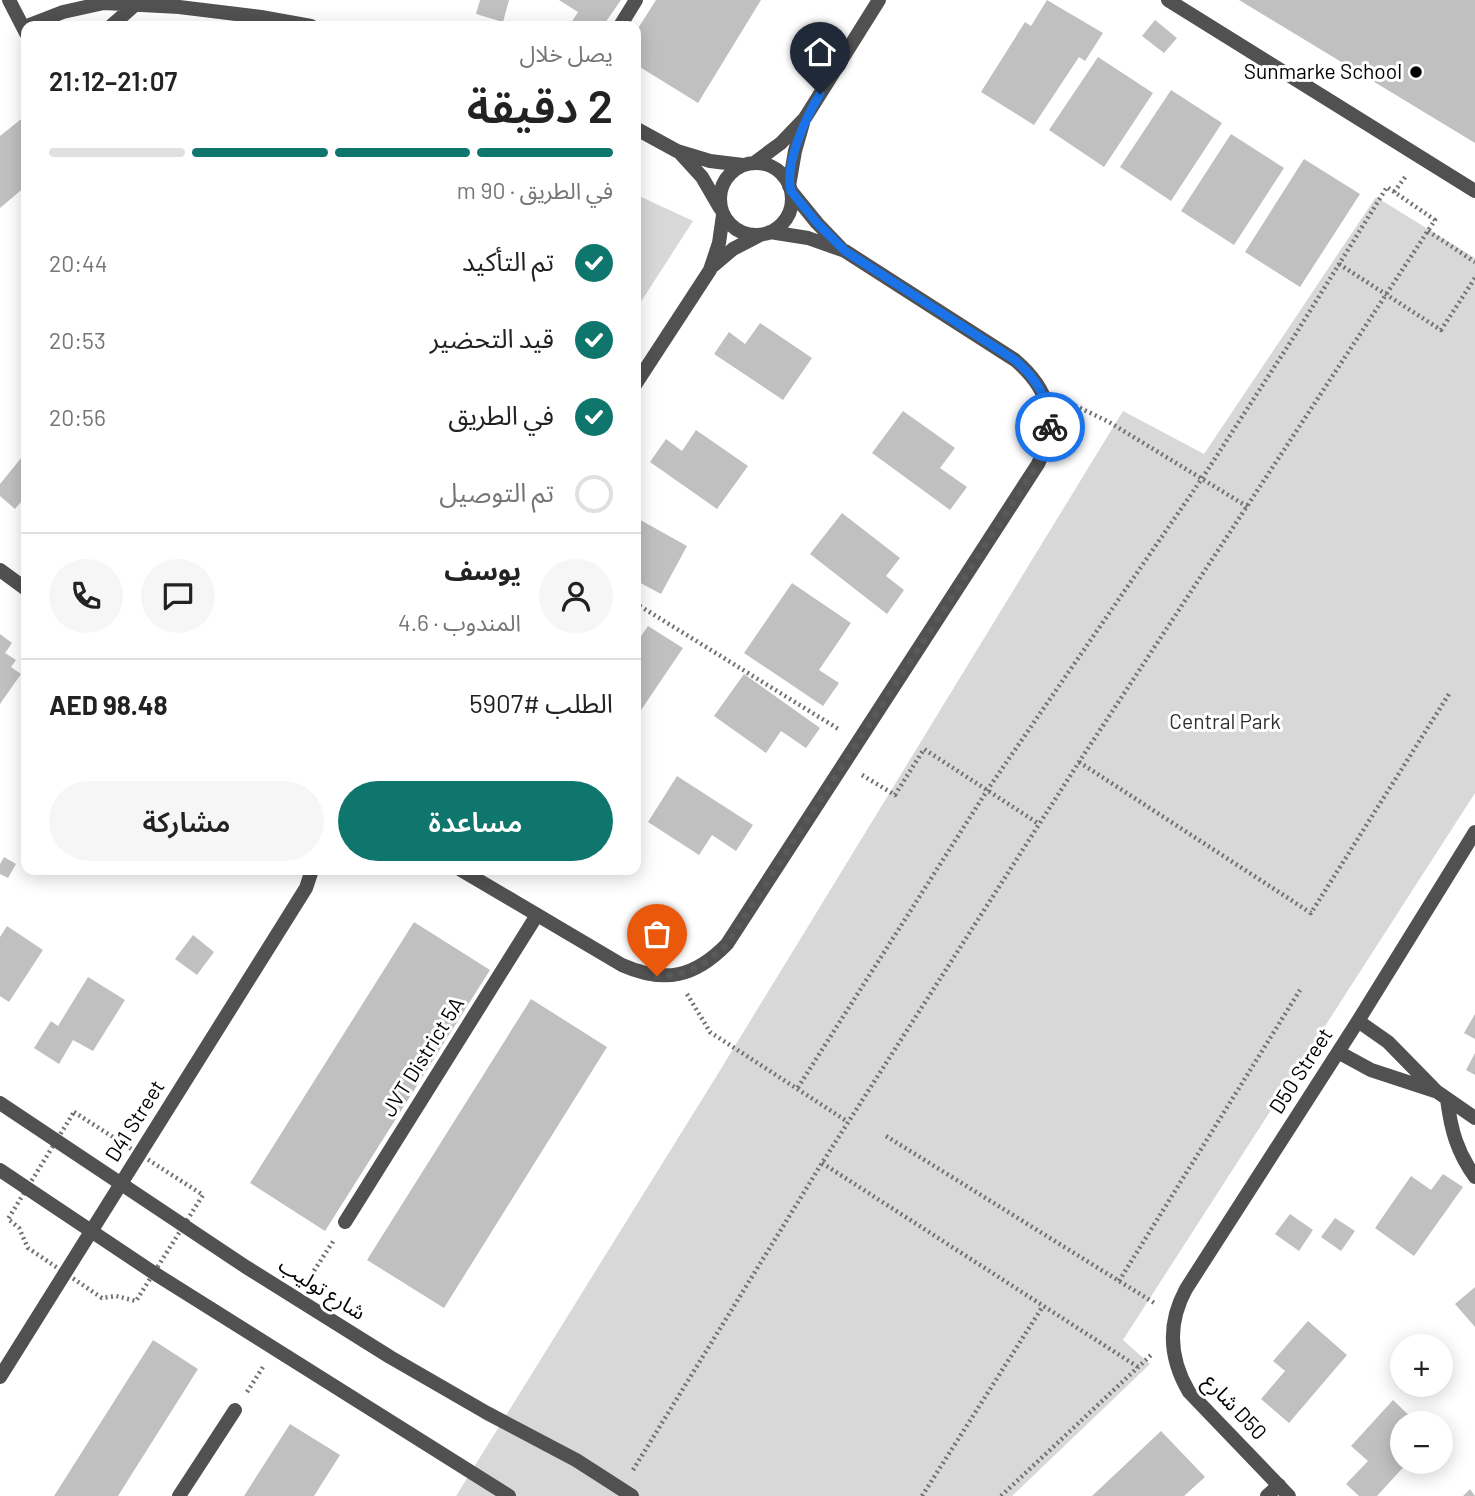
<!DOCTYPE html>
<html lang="ar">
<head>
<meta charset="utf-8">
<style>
  :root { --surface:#fff; --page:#f6f6f6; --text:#222; --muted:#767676; --line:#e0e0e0; --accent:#0f766e }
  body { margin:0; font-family:Barlow,"Noto Sans Arabic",sans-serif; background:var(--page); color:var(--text); direction:rtl; height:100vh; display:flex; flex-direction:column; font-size:26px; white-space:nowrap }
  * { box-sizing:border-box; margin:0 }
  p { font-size:23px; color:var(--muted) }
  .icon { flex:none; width:38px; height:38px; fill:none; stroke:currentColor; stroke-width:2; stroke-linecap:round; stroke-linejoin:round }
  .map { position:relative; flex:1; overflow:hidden; direction:ltr }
  .details { position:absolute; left:21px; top:21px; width:620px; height:854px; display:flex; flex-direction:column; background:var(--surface); border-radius:14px; box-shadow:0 4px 18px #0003; direction:rtl }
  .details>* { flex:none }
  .controls { position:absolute; left:1390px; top:1334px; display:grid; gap:14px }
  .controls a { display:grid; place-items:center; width:63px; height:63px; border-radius:50%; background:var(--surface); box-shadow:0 4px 18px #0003; font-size:35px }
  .pin { position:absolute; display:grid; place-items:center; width:60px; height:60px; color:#fff; margin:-72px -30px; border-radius:50% 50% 50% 0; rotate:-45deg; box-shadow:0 0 7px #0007 }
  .pin .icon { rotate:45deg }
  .courier { position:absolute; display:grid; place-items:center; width:70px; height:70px; margin:-35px; border:5px solid #1a73e8; border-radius:50%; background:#fff; color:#222; box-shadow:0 2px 9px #0007 }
  .overview em { font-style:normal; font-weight:600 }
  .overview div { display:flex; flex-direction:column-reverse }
  .overview { display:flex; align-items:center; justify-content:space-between; height:119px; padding:0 28px }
  h1 { font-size:46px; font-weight:600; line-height:52px }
  .bar { display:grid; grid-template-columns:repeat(4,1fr); gap:10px 7px; align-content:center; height:84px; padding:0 28px }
  .bar i { height:9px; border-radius:5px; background:var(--line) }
  .bar .selected { background:var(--accent) }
  .bar p { grid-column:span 4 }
  .line { display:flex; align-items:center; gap:18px; padding:0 28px; border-top:2px solid var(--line) }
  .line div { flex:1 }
  .round { display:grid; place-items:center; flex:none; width:74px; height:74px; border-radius:37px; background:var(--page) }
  ol { padding:0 28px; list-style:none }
  li { display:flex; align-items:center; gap:21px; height:77px }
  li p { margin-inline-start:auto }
  li .icon { padding:7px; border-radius:50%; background:var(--accent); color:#fff; stroke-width:4 }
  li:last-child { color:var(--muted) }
  li i { width:38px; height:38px; border:4px solid var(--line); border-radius:50% }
  .button { display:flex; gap:14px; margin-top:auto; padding:14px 28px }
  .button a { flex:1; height:80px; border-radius:42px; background:var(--accent); color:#fff; font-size:28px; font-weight:600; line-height:80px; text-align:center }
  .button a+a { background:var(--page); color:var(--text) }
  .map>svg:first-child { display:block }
  .green { fill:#d8d8d8 }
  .building { fill:#c0c0c0 }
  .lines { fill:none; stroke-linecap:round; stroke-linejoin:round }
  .path { stroke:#737373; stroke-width:4.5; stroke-dasharray:2 3.5; stroke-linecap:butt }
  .service { stroke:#515151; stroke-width:14 }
  .minor { stroke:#515151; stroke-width:14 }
  .tertiary { stroke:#515151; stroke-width:14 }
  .done { stroke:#595959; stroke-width:7; stroke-dasharray:0 12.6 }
  .route { stroke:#1a73e8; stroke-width:9 }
  .poi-dot { fill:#000; stroke:#fff; stroke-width:2.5 }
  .labels { text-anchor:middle; stroke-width:6; stroke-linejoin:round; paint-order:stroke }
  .poi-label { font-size:21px; fill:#000; stroke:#fff; text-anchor:end }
  .park-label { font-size:21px; fill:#2f2f2f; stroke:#fff }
  .street-label { font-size:21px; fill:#000; stroke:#fff }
</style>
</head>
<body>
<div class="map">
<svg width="1475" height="1496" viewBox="0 0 1475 1496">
  <rect width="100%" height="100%" fill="#fff"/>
  <!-- green -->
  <path class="green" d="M635,194L693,221L635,311Z
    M1376,197L1475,258V793L1123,1340L1150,1364L1012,1496H456L719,1072L1123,411L1204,454Z"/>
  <!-- building -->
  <path class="building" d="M480,0H509L503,22L476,14Z
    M559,0H621L603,26H569L578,12Z
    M656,0H761L698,103L635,64V33Z
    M1047,0L1103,33L1085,61L1079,57L1034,125L981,92L1025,22L1031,26Z
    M1239,0H1475V143Z
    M1155,20L1177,38L1164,53L1142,36Z
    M1098,57L1153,93L1104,167L1049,130Z
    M1171,90L1222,123L1171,201L1120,167Z
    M25,116L26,186L0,208V136Z
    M1231,134L1284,168L1234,245L1181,211Z
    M1304,159L1360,194L1300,287L1245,252Z
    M760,323L812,358L783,400L714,354L729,332L745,344Z
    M903,411L955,448L940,468L967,487L950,510L872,453Z
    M696,430L748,466L717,509L650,462L666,439L682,451Z
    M26,452V496L15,509L0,496V484Z
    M842,513L900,558L886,576L904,590L887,614L810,554Z
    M635,517L687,546L661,594L635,580Z
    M792,583L851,623L819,670L839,683L823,706L744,653Z
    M648,626L683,648L635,719V645Z
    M0,634L12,643L5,653L16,660L11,667L21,674L0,704Z
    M744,674L820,728L806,748L781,731L766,753L714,716Z
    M677,776L753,825L736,851L712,835L699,855L648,822Z
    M4,857L16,864L8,878L0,874V864Z
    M414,922L490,970L325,1231L250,1183Z
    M7,926L43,950L9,1002L0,996V937Z
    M193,935L214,952L197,975L175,959Z
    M88,977L125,1000L93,1051L73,1040L59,1064L34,1048L51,1021L58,1026Z
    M531,999L607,1047L444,1308L367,1260Z
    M1475,1014V1039L1464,1033Z
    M1475,1053V1075L1466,1070Z
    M1443,1174L1463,1187L1414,1256L1375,1228L1411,1176L1431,1190Z
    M1290,1214L1313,1230L1299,1251L1275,1234Z
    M1335,1218L1355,1231L1341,1251L1321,1237Z
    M1475,1287V1327L1455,1304Z
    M1308,1321L1347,1355L1289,1423L1261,1399L1285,1371L1273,1361Z
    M153,1340L198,1369L118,1496H54Z
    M1393,1400L1417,1423H1402V1461H1409L1377,1496H1359L1346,1484L1368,1461L1351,1446Z
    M290,1424L340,1455L314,1496H244Z
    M1161,1431L1205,1477L1184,1496H1092Z
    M1470,1489L1475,1496H1463Z"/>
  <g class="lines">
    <!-- path -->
    <path class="path" d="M1394,192L1406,176
      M1428,231L1475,262
      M1339,264L1441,330L1475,278
      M1070,403L1109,422L1248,507
      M635,603L840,730
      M1079,762L1311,913L1449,694
      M862,775L895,795L924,749L1039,824
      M687,994L710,1032L848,1122
      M74,1112L203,1195L136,1301L116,1296L102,1298L28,1248L19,1228L8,1219Z
      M886,1136L1156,1304
      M822,1163L1138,1367
      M308,1280L334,1240
      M1119,1281L1300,990
      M247,1392L263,1367
      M633,1470L822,1163L1079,762L1435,220L1387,187L1295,335L1203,477L988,789L797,1089
      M922,1496L1043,1306
      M1001,1496L1151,1355"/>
    <!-- service -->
    <path class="service" d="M620,26L636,0
      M345,1222L537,915
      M179,1496L235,1410
      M1267,1496L1279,1485"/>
    <!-- minor -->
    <path class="minor" d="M9,0L26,33
      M1168,0L1475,191
      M27,26L63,12L104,3L179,7L261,17L311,26
      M111,26L136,4
      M635,128L677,151L710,161L743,165
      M681,154L702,177L720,208
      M754,163L781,143L805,118L879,0
      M720 199a36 36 0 1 1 72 0a36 36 0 1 1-72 0Z
      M789,186L795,151L803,123
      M791,191L817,223L841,248
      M713,266L733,249L760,235
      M635,385L710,270L719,243L723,215
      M0,570L26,589
      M461,870L622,965C665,984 695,977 727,944L1038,464C1059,422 1050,390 1015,360L845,251L808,238L770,232
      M1358,1021L1388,1042L1436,1091L1475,1118
      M1338,1052L1371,1070L1435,1091
      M1447,1099C1451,1130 1457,1152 1475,1177
      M0,1377L306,888L312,870
      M1289,1496L1189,1392C1169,1358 1167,1324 1186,1289L1358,1021L1475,832"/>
    <!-- tertiary -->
    <path class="tertiary" d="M0,1103L246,1267L390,1357L487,1413L576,1460L632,1496
      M0,1170L154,1273L509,1496"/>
  </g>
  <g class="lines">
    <!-- done -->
    <path class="done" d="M657,976C687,976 706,965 727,944L1038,464L1047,446L1050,427"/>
    <!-- route -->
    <path class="route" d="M820,94C806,117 784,164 791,191L817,223L845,251L1015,360C1037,379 1048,398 1050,427"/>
  </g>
  <!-- markers -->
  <circle class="poi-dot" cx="1416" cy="72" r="7"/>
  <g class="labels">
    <!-- poi labels -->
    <g class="poi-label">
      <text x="1402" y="79">Sunmarke School</text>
    </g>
    <!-- park labels -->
    <g class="park-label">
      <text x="1225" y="729">Central Park</text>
    </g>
    <!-- street labels -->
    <g class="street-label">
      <text transform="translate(423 1057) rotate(-58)" y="7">JVT District 5A</text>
      <text transform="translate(1301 1071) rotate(-57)" y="7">D50 Street</text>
      <text transform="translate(135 1121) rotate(-58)" y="7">D41 Street</text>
      <text transform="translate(322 1289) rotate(32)" y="7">شارع توليب</text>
      <text transform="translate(1235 1407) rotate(47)" y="7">شارع D50</text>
    </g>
  </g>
</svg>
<div class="controls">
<a>+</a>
<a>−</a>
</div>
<div class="pin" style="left:657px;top:976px;background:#ea580c"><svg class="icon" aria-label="bag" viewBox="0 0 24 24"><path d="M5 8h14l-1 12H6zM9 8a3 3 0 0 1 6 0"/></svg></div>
<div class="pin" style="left:820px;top:94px;background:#1f2937"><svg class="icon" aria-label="home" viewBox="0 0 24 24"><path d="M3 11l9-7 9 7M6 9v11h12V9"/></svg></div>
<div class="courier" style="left:1050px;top:427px"><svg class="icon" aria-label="bike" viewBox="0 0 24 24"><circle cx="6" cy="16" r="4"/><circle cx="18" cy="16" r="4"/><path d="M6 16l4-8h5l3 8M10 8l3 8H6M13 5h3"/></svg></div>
<section class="details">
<div class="overview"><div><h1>2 دقيقة</h1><p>يصل خلال</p></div><em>21:07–21:12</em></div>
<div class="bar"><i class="selected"></i><i class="selected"></i><i class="selected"></i><i></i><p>في الطريق · 90 m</p></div>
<ol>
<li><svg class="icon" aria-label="check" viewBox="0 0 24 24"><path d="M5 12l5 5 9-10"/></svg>تم التأكيد<p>20:44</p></li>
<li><svg class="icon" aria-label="check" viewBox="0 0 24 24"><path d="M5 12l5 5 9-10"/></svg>قيد التحضير<p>20:53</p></li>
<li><svg class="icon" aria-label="check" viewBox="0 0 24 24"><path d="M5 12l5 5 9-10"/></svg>في الطريق<p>20:56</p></li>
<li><i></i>تم التوصيل</li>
</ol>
<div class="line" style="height:126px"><a class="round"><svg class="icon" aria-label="person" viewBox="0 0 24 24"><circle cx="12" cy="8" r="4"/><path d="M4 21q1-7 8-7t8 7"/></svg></a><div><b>يوسف</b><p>المندوب · 4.6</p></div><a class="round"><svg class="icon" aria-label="chat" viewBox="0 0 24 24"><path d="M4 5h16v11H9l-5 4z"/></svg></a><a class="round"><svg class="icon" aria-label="phone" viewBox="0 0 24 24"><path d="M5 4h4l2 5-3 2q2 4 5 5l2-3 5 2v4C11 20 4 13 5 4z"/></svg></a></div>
<div class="line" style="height:91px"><div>الطلب #5907</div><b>AED 98.48</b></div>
<div class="button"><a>مساعدة</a><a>مشاركة</a></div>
</section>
</div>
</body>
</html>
